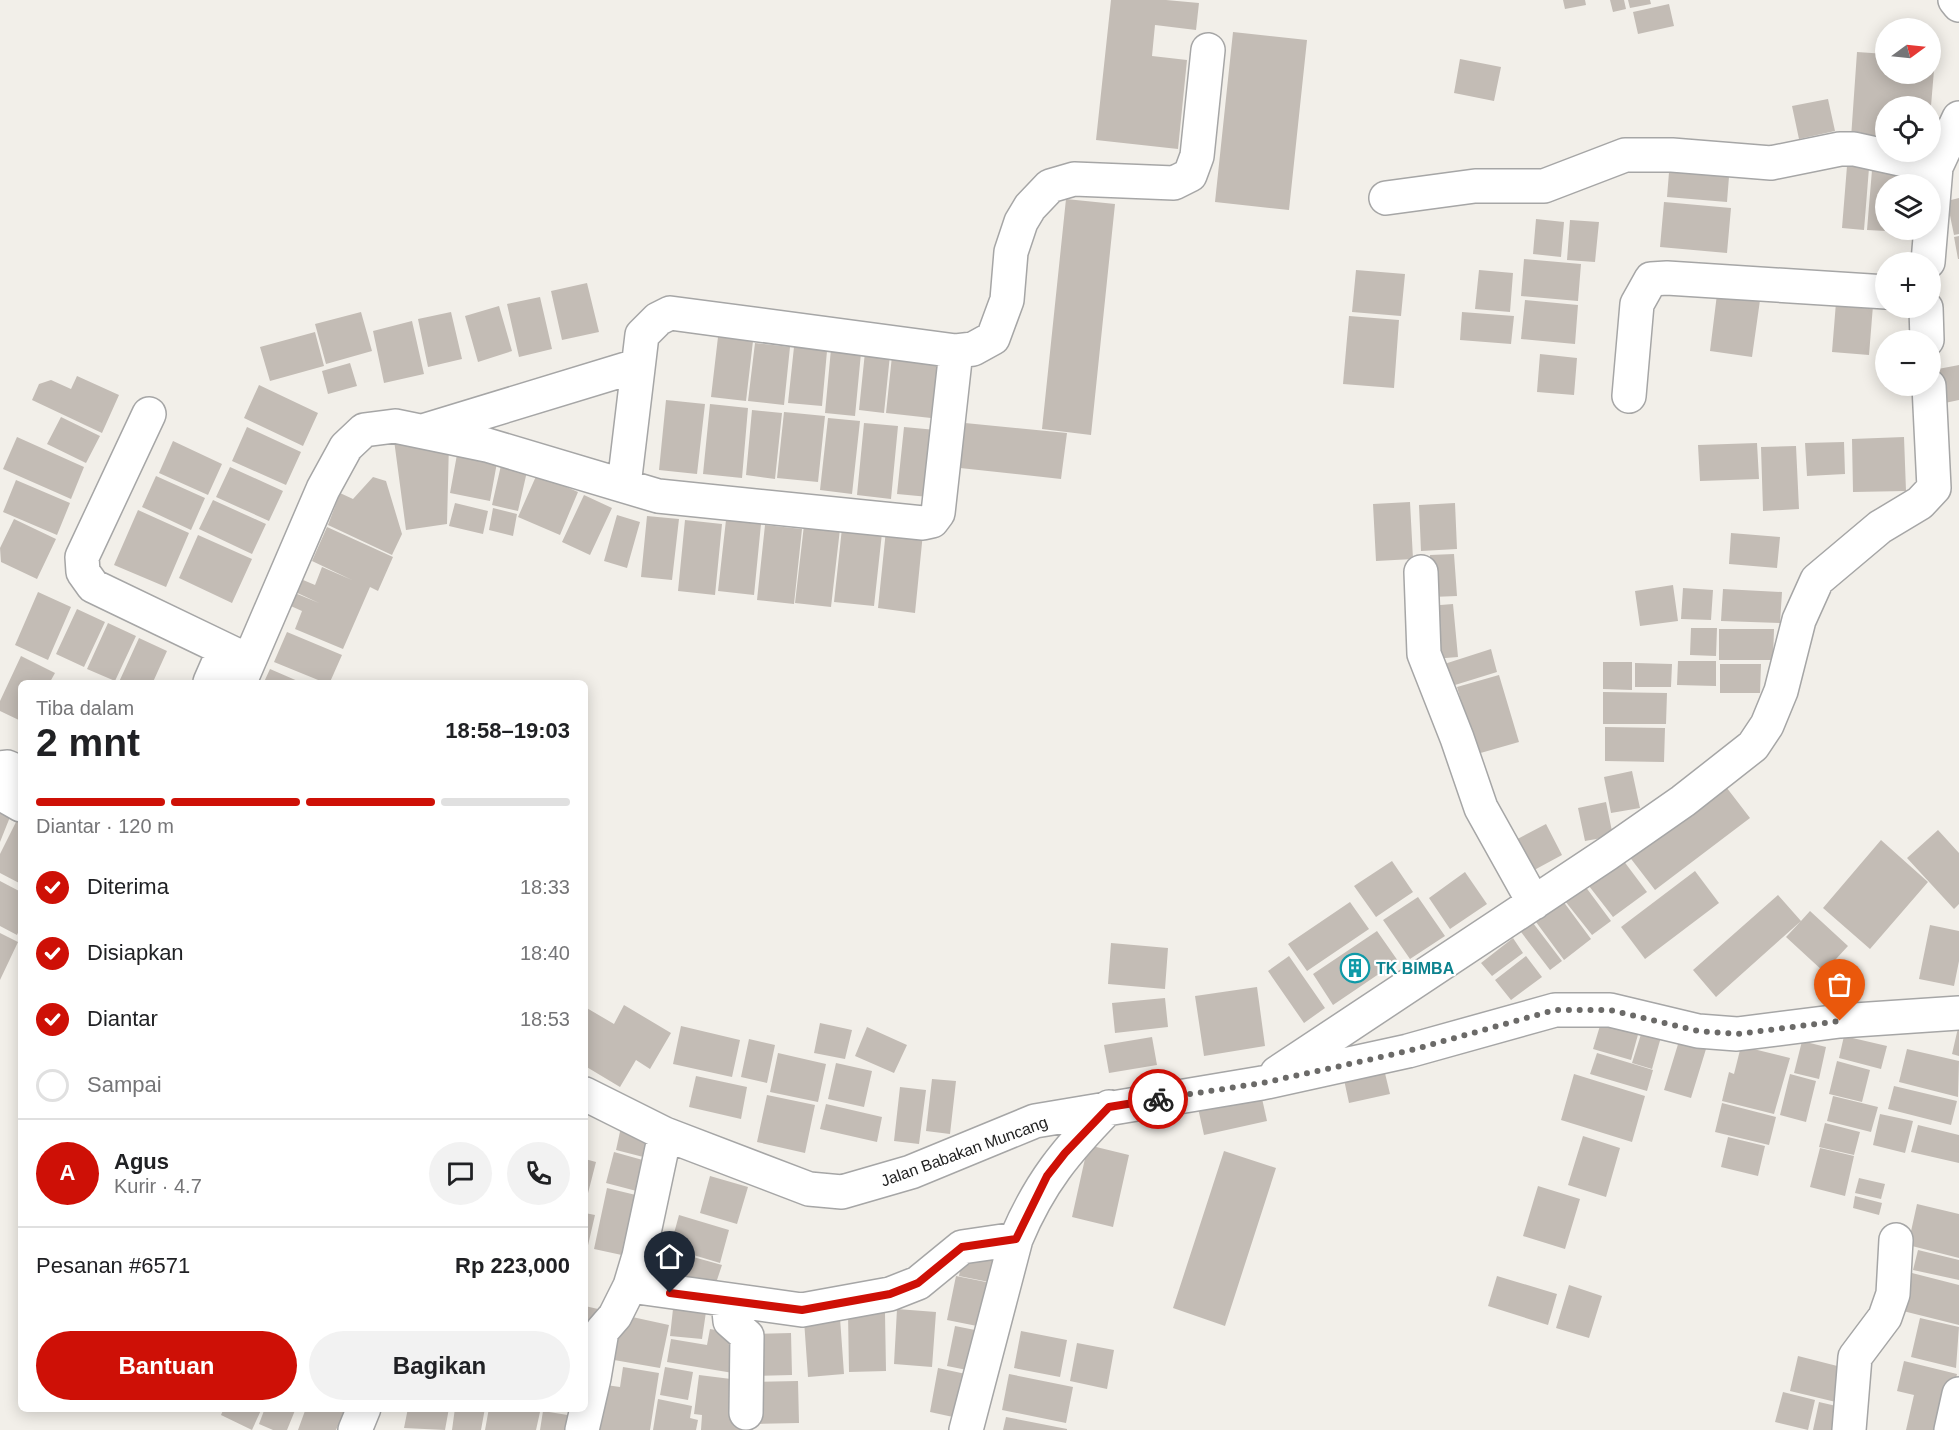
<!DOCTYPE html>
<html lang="id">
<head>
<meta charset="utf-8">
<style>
  :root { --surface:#fff; --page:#f2f2f2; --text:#202124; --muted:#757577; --line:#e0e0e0; --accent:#ce1006 }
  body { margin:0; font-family:Arial,sans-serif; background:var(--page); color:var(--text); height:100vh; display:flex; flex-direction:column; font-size:22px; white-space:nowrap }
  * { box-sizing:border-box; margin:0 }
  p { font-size:20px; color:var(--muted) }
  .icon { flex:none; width:33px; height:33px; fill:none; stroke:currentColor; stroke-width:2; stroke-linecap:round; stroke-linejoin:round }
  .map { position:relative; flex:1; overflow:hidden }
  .drawer { position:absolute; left:18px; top:680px; width:570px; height:732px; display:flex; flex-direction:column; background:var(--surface); border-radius:9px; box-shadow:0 3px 15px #0003 }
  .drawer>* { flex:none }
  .needle { width:39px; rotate:75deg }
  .tools { position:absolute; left:1875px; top:18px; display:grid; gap:12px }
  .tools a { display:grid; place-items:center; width:66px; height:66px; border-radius:50%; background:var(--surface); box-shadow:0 3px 15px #0003; font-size:30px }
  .pin { position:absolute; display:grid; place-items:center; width:51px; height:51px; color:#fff; margin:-62px -26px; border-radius:50% 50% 50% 0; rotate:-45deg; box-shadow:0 0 6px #0007 }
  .pin .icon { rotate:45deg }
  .courier { position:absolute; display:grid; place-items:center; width:60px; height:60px; margin:-30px; border:4px solid #ce1006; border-radius:50%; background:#fff; color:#222; box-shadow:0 2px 8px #0007 }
  .overview em { font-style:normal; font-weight:800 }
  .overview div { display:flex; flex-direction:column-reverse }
  .overview { display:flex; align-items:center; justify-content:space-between; height:102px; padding:0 18px }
  h1 { font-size:39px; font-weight:800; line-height:45px }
  .bar { display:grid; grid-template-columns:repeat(4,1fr); gap:9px 6px; align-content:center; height:72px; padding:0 18px }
  .bar i { height:8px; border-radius:4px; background:var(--line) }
  .bar .current { background:var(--accent) }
  .bar p { grid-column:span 4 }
  .line { display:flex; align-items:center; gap:15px; padding:0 18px; border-top:2px solid var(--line) }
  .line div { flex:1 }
  .round { display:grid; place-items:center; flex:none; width:63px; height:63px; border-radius:32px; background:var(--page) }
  ol { padding:0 18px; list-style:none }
  li { display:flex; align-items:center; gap:18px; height:66px }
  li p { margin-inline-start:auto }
  li .icon { padding:6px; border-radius:50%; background:var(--accent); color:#fff; stroke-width:4 }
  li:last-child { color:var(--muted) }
  li i { width:33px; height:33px; border:3px solid var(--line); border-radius:50% }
  .primary-button { display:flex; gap:12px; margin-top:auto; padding:12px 18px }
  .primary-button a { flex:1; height:69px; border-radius:36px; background:var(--accent); color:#fff; font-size:24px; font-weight:800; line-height:69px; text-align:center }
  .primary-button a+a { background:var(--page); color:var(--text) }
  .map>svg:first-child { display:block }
  .building { fill:#c3bcb5 }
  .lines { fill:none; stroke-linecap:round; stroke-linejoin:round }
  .minor-casing { stroke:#a6a6a6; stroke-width:36 }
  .minor { stroke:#fff; stroke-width:33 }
  .done { stroke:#6b6a68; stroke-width:6; stroke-dasharray:0 10.8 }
  .route { stroke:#ce1006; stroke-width:8 }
  .labels { text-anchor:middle; stroke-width:4.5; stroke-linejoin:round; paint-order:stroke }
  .culture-label { font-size:16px; font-weight:bold; fill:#0d838f; stroke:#fff; text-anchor:start }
  .street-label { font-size:16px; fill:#222; stroke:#fff }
</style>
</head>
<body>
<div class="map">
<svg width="1959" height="1430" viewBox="0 0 1959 1430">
  <rect width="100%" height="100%" fill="#f2efe9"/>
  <!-- building -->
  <path class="building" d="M1111,0H1166L1199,3L1196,30L1155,25L1152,56L1187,60L1178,149L1096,140Z
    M1563,0H1585L1586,5L1565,9Z
    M1610,0H1624L1626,9L1613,12Z
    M1628,0H1650L1651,4L1630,8Z
    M1669,4L1674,26L1638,34L1633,12Z
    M1233,32L1307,40L1289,210L1215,202Z
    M1857,52L1886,54V74H1930V58H1935L1931,106H1886V140L1851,138Z
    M1460,59L1501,67L1494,101L1454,93Z
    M1828,99L1835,131L1799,139L1792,106Z
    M1670,160L1730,164L1727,202L1667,197Z
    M1847,166L1869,168L1864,230L1842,228Z
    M1872,170L1905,173L1904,184H1886V231L1867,230Z
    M1959,198V234L1954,235L1947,201Z
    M1066,199L1115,204L1091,435L1042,429Z
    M1664,202L1731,208L1727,253L1660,247Z
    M1536,219L1564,222L1561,257L1533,254Z
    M1570,220L1599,222L1595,262L1567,260Z
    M1959,236V259H1958L1954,237Z
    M1524,259L1581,264L1578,301L1521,296Z
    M1356,270L1405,274L1401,316L1352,312Z
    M1479,270L1513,273L1510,312L1475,309Z
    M587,283L599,332L562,340L551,291Z
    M1718,286L1761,293L1752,357L1710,351Z
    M1837,290L1874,293L1869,355L1832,352Z
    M540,297L552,349L519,357L507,304Z
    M1525,300L1578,305L1575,344L1521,339Z
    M499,306L512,351L478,362L465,316Z
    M361,312L372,351L326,364L315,324Z
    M451,312L462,359L428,367L418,319Z
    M1462,312L1514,316L1511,344L1460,340Z
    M1349,316L1399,320L1394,388L1343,384Z
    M412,321L424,374L384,383L373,331Z
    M315,332L324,366L270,381L260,347Z
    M718,337L753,341L746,401L711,397Z
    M755,343L790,347L784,405L748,401Z
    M794,347L827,351L822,406L788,403Z
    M831,349L861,353L855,416L825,413Z
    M865,352L890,355L884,413L859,410Z
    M1540,354L1577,358L1574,395L1537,392Z
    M892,356L946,362L940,419L886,413Z
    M350,363L357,386L328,394L322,371Z
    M1959,365V400L1940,404L1933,370Z
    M77,376L119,395L102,433L32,400L39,384L51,380L71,389Z
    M259,385L318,413L303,446L244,418Z
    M666,400L705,404L697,474L659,470Z
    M710,404L748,408L742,478L703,474Z
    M752,410L782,413L775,479L746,475Z
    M784,412L825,416L818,482L777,478Z
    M61,417L100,436L86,463L47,444Z
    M828,418L860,421L852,494L820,490Z
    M864,423L898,426L891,499L857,495Z
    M965,423L1067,433L1061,479L960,468Z
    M247,427L301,452L286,485L232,461Z
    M904,427L936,430L929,497L897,494Z
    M17,437L84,467L71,499L3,469Z
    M1904,437L1906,491L1853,492L1852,439Z
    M394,440L449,442L447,524L406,530Z
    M173,441L222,464L208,495L159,473Z
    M1844,442L1845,474L1807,476L1805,443Z
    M1757,443L1759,479L1700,481L1698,445Z
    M1796,446L1799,509L1763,511L1761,447Z
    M458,449L498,457L490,501L450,493Z
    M502,461L528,467L518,511L492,505Z
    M230,467L283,491L269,521L216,497Z
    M537,474L578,492L560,535L518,517Z
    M156,476L205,498L191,530L142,507Z
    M373,477L386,481L402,534L392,555L328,525L340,493L353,499Z
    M16,480L70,503L57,535L3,512Z
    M584,495L612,508L590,555L562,542Z
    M213,500L266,524L252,554L199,529Z
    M1410,502L1413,559L1376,561L1373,504Z
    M455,503L488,511L483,534L449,526Z
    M1455,503L1457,549L1421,551L1419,505Z
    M493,508L517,514L513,536L489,530Z
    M138,510L189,533L166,587L114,565Z
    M617,515L640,522L627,568L604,561Z
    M647,516L679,519L672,580L641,577Z
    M14,519L56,539L37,579L1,562L0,548Z
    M685,520L722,524L715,595L678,591Z
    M726,520L761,524L754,595L718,591Z
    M765,525L802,529L794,604L757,600Z
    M804,525L840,529L831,607L795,603Z
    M327,527L393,557L378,591L370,587L343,649L295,629L302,611L284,603L290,591L319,603L291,590L296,577L315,585L322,567L352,580L312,561Z
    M842,528L882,533L874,606L834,602Z
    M886,530L923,533L915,613L878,608Z
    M1731,533L1780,537L1777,568L1729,564Z
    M198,535L252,559L232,603L179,578Z
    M1454,554L1457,596L1432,597L1430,555Z
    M1673,585L1678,621L1640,626L1635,591Z
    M1683,588L1713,590L1711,620L1681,619Z
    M1723,589L1782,592L1780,623L1721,621Z
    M38,592L71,607L48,660L15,645Z
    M1453,604L1458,657L1433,659L1428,606Z
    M77,609L105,622L84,667L56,654Z
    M108,623L136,636L115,681L87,669Z
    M1691,628H1717L1716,656L1690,655Z
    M1719,629H1774L1773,660H1719Z
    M287,632L342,655L330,682H323L274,662Z
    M139,638L167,651L153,682H119Z
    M1491,649L1497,672L1442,689L1435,667Z
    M21,656L55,673L50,682H21V721L0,711V701Z
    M1678,661H1716V686L1677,685Z
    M1603,662H1632V690L1603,689Z
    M1635,663L1672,664L1671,687H1635Z
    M1720,664H1761L1760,693H1720Z
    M270,669L300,682H264Z
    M1499,675L1519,742L1477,754L1457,687Z
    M1603,692L1667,693L1666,724H1603Z
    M1605,727L1665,728L1664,762L1605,761Z
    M1632,771L1640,808L1611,813L1604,777Z
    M1720,779L1750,818L1655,890L1625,851Z
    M1606,802L1613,836L1585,841L1578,808Z
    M0,813L10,817L0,842Z
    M17,820L21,822V884L0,873V854Z
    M1546,824L1562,855L1525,875L1508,844Z
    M1938,830L1959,853V904L1954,909L1907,858Z
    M1881,840L1928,882L1870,949L1823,908Z
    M1623,860L1647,892L1613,917L1589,886Z
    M1392,861L1413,892L1376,917L1354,886Z
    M1695,871L1719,903L1645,959L1621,927Z
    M1465,872L1487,904L1450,929L1429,898Z
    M0,881L21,892V926L17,935L0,926Z
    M1585,886L1611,921L1592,935L1565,901Z
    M1778,895L1801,921L1810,911L1848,946L1824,972L1786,937L1801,921L1716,997L1693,970Z
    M1418,897L1445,936L1410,959L1383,920Z
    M1563,901L1591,939L1564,960L1536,922Z
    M1350,902L1369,929L1307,971L1288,944Z
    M1530,919L1562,961L1550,970L1518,928Z
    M1930,925L1959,931V961L1954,986L1919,979Z
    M1377,931L1398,961L1333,1005L1313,974Z
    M0,933L18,942L0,980Z
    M1513,938L1523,953L1492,976L1481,963Z
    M1111,943L1168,948L1165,989L1108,984Z
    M1289,956L1325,1008L1304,1023L1268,971Z
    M1526,956L1542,977L1511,1000L1495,980Z
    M1257,987L1265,1046L1204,1056L1195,996Z
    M1165,998L1168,1027L1115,1033L1112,1003Z
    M624,1005L671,1033L650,1069L636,1060L620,1087L585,1066V1007L614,1024Z
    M1602,1019L1639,1031L1631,1060L1593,1049Z
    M820,1023L852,1030L845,1059L814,1053Z
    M681,1026L740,1040L732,1077L673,1064Z
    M867,1027L907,1045L894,1073L855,1056Z
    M1958,1028H1959V1056L1952,1054Z
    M1642,1031L1661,1037L1652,1069L1632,1063Z
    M1844,1036L1887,1046L1881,1069L1839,1058Z
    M1152,1037L1157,1065L1109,1073L1104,1045Z
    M749,1039L775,1045L767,1083L741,1077Z
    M1679,1041L1706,1049L1691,1098L1664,1090Z
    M1802,1041L1826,1047L1819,1079L1794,1073Z
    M1741,1046L1790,1058L1774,1114L1722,1101L1729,1072L1734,1074Z
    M1907,1049L1959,1061L1958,1097L1899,1082Z
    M778,1053L826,1064L818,1102L770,1092Z
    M1597,1053L1653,1070L1647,1091L1590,1074Z
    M1837,1061L1870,1070L1862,1102L1829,1094Z
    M836,1063L872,1071L864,1107L828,1099Z
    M1383,1065L1390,1094L1349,1103L1343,1075Z
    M1574,1074L1645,1096L1632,1142L1561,1120Z
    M1790,1074L1816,1081L1806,1122L1780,1115Z
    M696,1076L747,1087L741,1119L689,1107Z
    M932,1079L956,1081L950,1134L926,1131Z
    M1894,1086L1957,1101L1951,1125L1888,1109Z
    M900,1087L926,1090L919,1144L894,1141Z
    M1261,1094L1267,1121L1204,1135L1198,1108Z
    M767,1095L815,1105L805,1153L757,1142Z
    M1833,1096L1878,1107L1871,1132L1827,1121Z
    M1722,1103L1776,1117L1769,1145L1715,1132Z
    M826,1104L882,1117L877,1142L820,1129Z
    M1880,1114L1913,1121L1905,1153L1873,1145Z
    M1825,1123L1860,1132L1854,1155L1819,1147Z
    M1918,1125L1959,1135V1163L1911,1152Z
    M621,1127L664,1137L659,1161L616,1150Z
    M1583,1136L1620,1148L1606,1197L1568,1185Z
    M1728,1137L1765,1146L1758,1176L1721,1167Z
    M1088,1145L1129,1155L1113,1227L1072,1217Z
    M1820,1148L1854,1156L1845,1196L1810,1187Z
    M1224,1151L1276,1168L1225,1326L1173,1308Z
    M614,1152L657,1164L648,1194L606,1183Z
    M585,1159L596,1162L586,1201H585Z
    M710,1176L748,1187L737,1224L700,1213Z
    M1859,1178L1885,1184L1881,1199L1855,1193Z
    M1538,1186L1580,1199L1565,1249L1523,1236Z
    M607,1188L644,1197L631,1257L594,1249Z
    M1855,1196L1882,1203L1879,1215L1853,1208Z
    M1917,1204L1959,1214V1258L1908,1245Z
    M585,1213L595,1215L586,1254H585Z
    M679,1215L729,1230L720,1263L670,1248Z
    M964,1249L1009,1258L1004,1285L959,1276Z
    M668,1250L722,1265L714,1289L662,1274Z
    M1918,1250L1959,1260V1280L1913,1270Z
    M1912,1273L1959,1285V1325L1903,1311Z
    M956,1276L996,1284L987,1328L947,1320Z
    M1497,1276L1557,1294L1548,1325L1488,1306Z
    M1569,1285L1602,1296L1589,1338L1556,1328Z
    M674,1300L707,1305L702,1339L670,1336Z
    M585,1306L598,1309L591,1342L585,1341Z
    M897,1309L936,1312L932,1367L894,1364Z
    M848,1313H885L886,1371L849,1372Z
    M623,1315L669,1325L660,1368L614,1360Z
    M840,1318L844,1374L808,1377L804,1320Z
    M1920,1318L1959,1327L1956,1368L1911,1357Z
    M955,1326L985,1332L977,1372L947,1366Z
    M710,1329L745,1335L739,1374L667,1362L671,1339L707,1345Z
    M1021,1331L1067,1340L1060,1377L1014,1368Z
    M791,1333L792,1375L750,1376L749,1334Z
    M1077,1343L1114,1350L1107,1389L1070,1381Z
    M1798,1356L1849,1369L1840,1403L1790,1391Z
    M1904,1361L1957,1374L1943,1430H1906L1914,1395L1897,1391Z
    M623,1367L659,1373L650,1430H592L599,1384L620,1387Z
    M665,1367L693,1372L688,1400L660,1395Z
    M938,1368L975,1376L967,1420L930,1412Z
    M1009,1374L1073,1387L1066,1423L1002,1410Z
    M699,1375L739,1380L749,1414L746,1430H701L702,1415L694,1414Z
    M798,1381L799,1423L756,1424L755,1382Z
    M1783,1392L1815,1400L1808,1430L1775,1422Z
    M658,1399L692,1406L690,1418L698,1420L696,1430H653Z
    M1819,1402L1845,1408L1840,1430H1813Z
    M224,1408H262L252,1430L221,1415Z
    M265,1408H296L287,1430H273L259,1424Z
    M306,1408H346L336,1430H298Z
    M408,1408H449L445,1430L404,1428Z
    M455,1408H485L481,1430H452Z
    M489,1408H525L540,1412L536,1430H485Z
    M543,1411L580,1417L578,1430H540Z
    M1006,1417L1067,1429V1430H1003Z"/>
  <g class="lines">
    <!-- minor casing -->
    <g class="minor-casing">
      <path id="minor" d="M1955,0L1959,5
        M1386,198L1475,186H1544L1625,155H1672L1771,163L1840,149H1854L1936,167
        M1928,262L1936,167L1959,118
        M1926,308L1927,340
        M1629,396L1637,304L1651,279L1667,278L1886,292
        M149,414L82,557L83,572L93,586L249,661
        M426,430L636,366
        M624,485L642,335L658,319L670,313L956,351L973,349L993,338L1007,300L1011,252L1021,222L1030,207L1050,186L1074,179L1174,183L1190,175L1197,156L1208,50
        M1421,572L1424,654L1457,738L1481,808L1534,903
        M210,682L224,650
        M240,682L323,489L346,447L364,430L395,426L487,445L658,496L923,523L932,521L938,513L956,351
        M0,768L7,767L21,773
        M0,793L21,805
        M1277,1073L1607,854L1683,801L1753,746L1767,725L1781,691L1799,620L1817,580L1880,527L1920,503L1934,488L1929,386
        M585,1094L665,1134L809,1189L842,1192L911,1172L1035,1121L1262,1083L1408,1051L1555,1010H1610L1698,1031L1737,1034L1840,1021L1959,1013
        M630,1286L802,1310L890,1294L918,1283L962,1247L1016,1239
        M728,1301L730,1321L747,1336L746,1413
        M355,1430L364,1408
        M582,1430L594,1378L602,1331L615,1316L630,1286L639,1256L665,1134
        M966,1430L1016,1239C1040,1182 1066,1151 1109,1107
        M1849,1430L1855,1357L1885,1317L1893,1294L1896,1240
        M1951,1430L1959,1394"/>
    </g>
    <!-- minor -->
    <use href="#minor" class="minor"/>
  </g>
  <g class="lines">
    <!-- done -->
    <path class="done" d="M1158,1099L1262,1083L1336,1067L1408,1051L1555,1010H1610L1698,1031L1737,1034L1840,1021"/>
    <!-- route -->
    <path class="route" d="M670,1293L802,1310L890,1294L918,1283L962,1247L1016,1239L1047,1176L1065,1153L1109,1107L1158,1099"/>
  </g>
  <!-- icons -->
  <defs>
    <g id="building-ring" transform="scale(1.5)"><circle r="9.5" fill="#fff" stroke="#0f9aa8" stroke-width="1.5"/><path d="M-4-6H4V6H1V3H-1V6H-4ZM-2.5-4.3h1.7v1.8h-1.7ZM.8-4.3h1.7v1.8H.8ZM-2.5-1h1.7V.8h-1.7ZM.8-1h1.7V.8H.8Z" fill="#0f9aa8"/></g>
  </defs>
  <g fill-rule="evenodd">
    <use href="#building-ring" x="1355" y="968"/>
  </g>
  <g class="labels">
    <!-- culture labels -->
    <g class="culture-label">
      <text x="1376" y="974">TK BIMBA</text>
    </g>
    <!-- street labels -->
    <g class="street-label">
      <text transform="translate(964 1151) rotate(-20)" y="6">Jalan Babakan Muncang</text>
    </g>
  </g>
</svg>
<div class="tools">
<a><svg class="needle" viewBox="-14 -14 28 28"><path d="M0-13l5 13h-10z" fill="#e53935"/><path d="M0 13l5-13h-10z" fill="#757577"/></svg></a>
<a><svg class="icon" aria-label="locate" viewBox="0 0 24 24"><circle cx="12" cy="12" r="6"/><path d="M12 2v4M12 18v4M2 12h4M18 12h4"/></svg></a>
<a><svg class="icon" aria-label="layers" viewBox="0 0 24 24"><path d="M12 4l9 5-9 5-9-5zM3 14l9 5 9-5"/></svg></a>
<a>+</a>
<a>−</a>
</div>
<div class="pin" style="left:1840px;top:1021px;background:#ea580c"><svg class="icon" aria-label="bag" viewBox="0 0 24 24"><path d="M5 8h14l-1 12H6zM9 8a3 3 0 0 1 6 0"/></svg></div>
<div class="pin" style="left:670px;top:1293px;background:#1f2937"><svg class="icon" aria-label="home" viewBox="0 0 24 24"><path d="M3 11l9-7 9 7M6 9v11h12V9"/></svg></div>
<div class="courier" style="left:1158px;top:1099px"><svg class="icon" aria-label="bike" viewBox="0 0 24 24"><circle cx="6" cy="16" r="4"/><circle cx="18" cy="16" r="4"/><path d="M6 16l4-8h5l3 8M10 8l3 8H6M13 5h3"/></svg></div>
<section class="drawer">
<div class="overview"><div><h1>2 mnt</h1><p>Tiba dalam</p></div><em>18:58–19:03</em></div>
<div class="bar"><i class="current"></i><i class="current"></i><i class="current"></i><i></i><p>Diantar · 120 m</p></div>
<ol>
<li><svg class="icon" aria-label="check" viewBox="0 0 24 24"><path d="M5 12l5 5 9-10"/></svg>Diterima<p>18:33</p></li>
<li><svg class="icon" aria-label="check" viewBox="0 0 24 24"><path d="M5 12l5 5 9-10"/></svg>Disiapkan<p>18:40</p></li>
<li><svg class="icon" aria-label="check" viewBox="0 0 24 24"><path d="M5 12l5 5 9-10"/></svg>Diantar<p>18:53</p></li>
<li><i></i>Sampai</li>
</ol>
<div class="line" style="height:108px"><b class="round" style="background:var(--accent);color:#fff">A</b><div><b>Agus</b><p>Kurir · 4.7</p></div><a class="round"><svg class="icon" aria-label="chat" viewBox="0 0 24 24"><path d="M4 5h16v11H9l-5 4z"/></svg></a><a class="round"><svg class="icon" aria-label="phone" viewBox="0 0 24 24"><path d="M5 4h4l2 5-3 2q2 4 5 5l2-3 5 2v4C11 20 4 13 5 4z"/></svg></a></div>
<div class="line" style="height:78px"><div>Pesanan #6571</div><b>Rp 223,000</b></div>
<div class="primary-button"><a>Bantuan</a><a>Bagikan</a></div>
</section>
</div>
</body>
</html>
